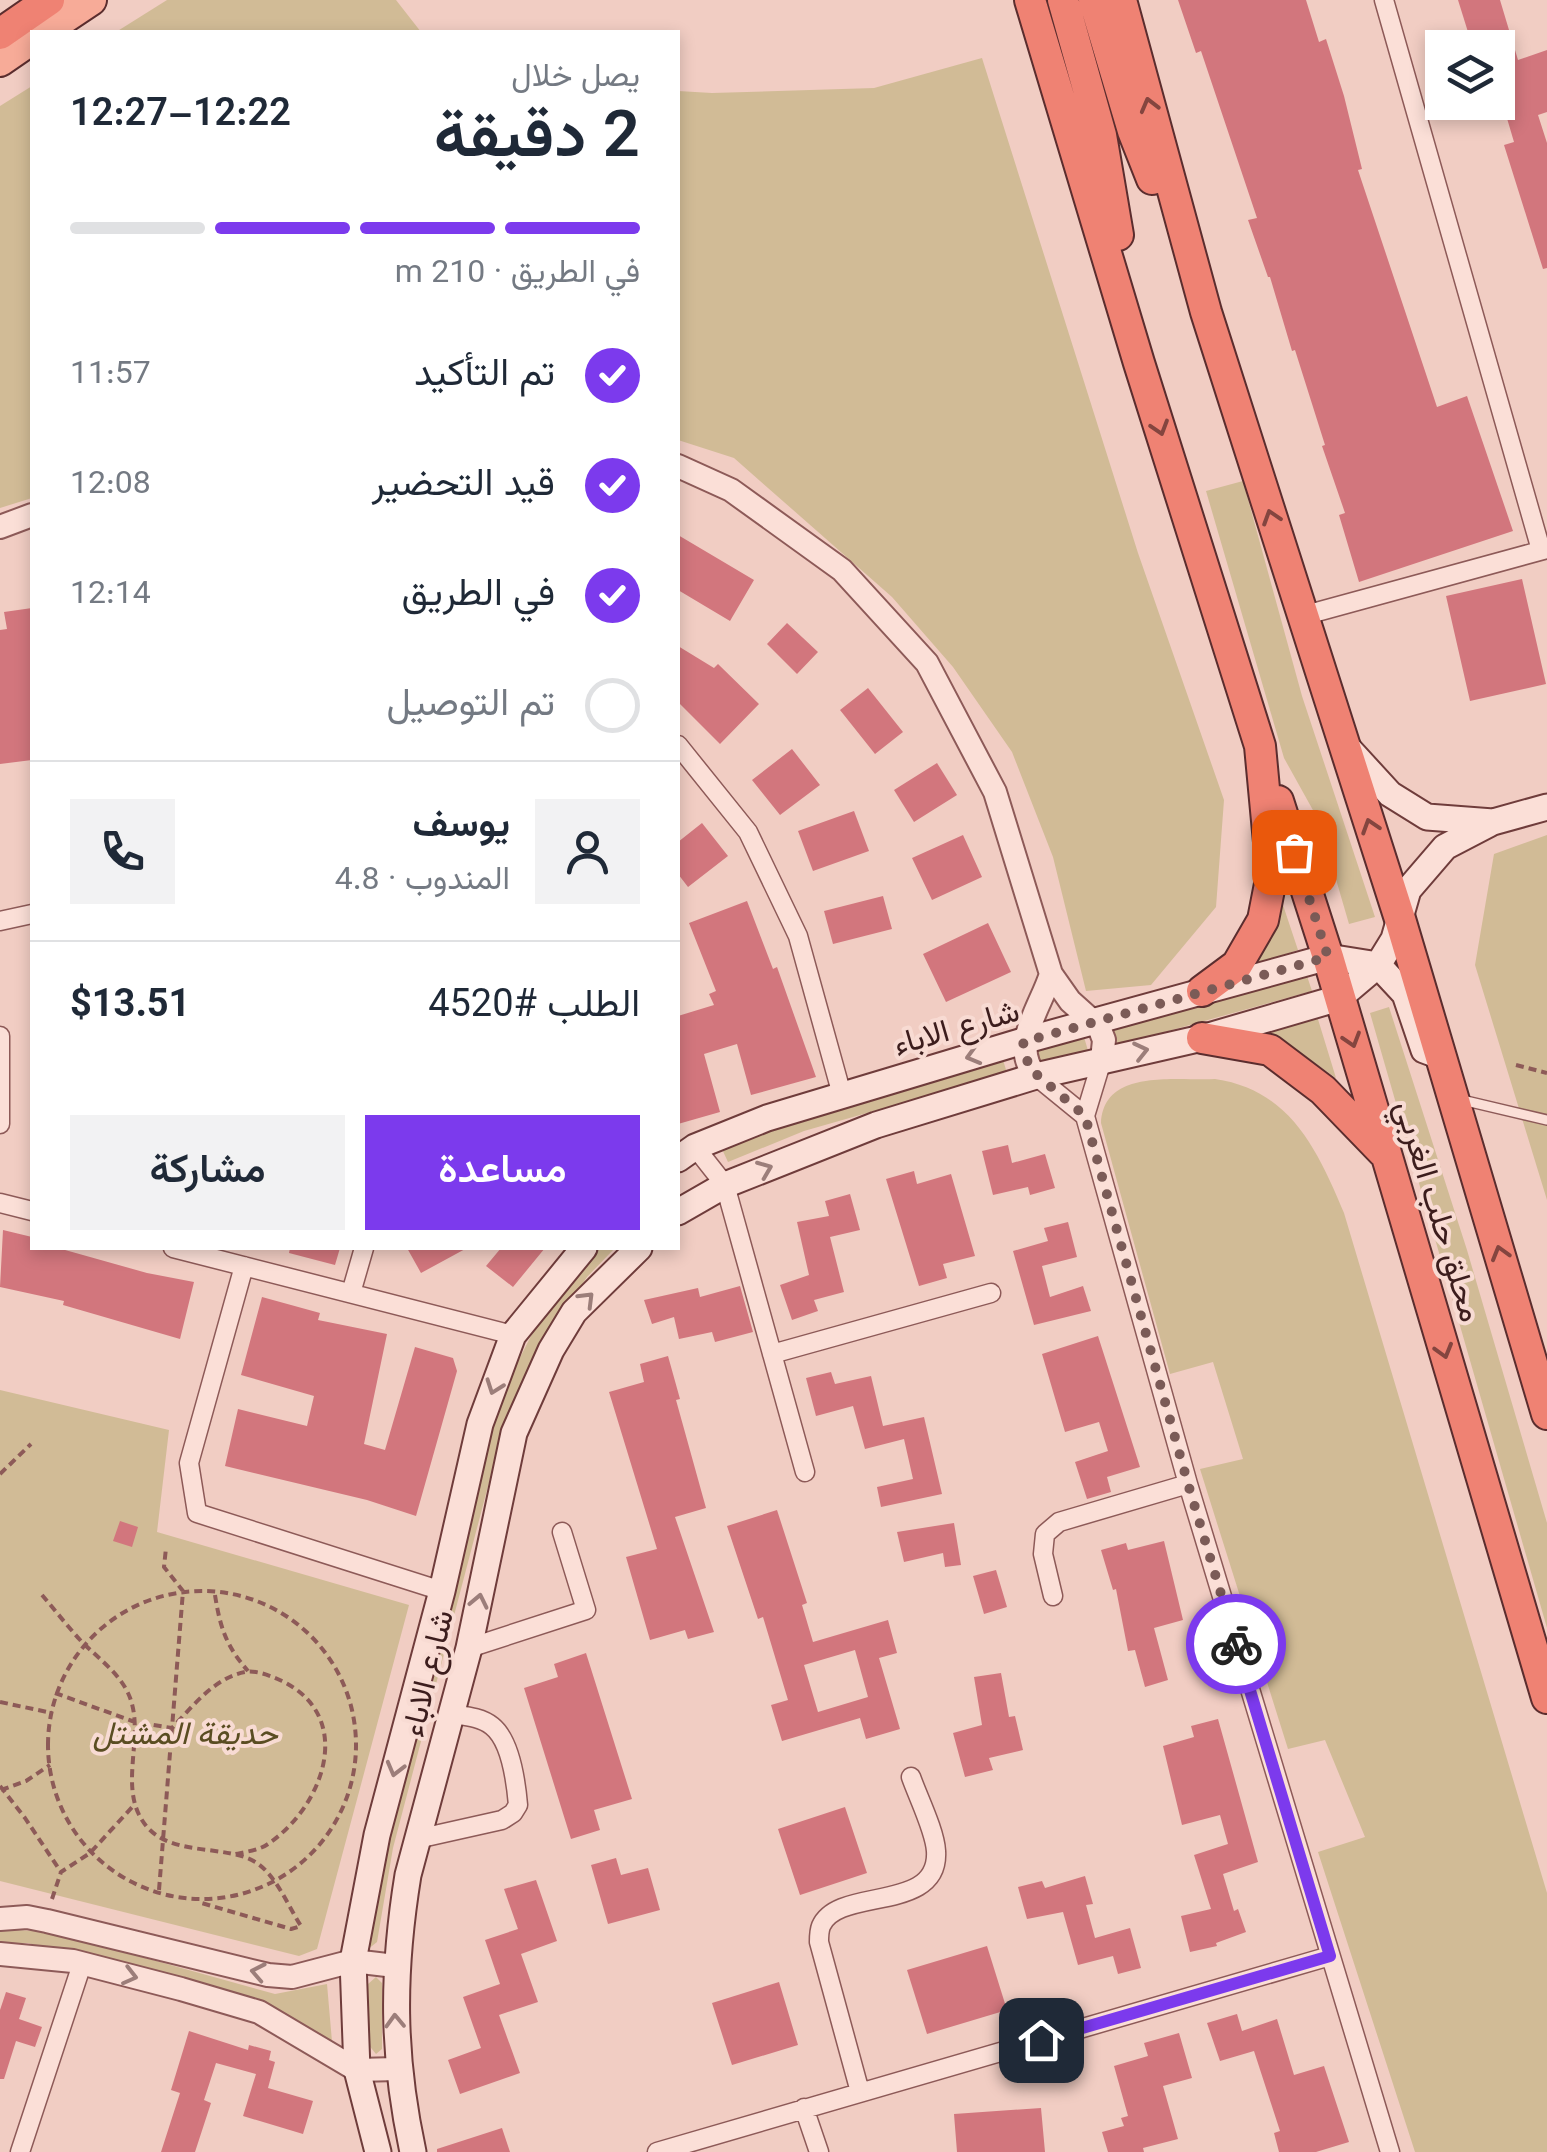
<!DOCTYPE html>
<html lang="ar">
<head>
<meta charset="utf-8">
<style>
  :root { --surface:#fff; --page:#f2f2f3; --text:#1f2937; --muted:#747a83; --line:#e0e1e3; --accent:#7c3aed }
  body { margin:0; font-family:Georgia,Vazirmatn,serif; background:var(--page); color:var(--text); direction:rtl; height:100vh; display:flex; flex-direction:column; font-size:38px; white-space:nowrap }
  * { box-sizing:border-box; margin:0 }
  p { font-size:32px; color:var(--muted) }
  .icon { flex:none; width:55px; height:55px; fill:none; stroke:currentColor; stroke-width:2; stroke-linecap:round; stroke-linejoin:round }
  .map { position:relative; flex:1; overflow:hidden; direction:ltr }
  .drawer { position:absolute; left:30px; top:30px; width:650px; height:1220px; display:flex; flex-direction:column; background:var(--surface); border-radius:0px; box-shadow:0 5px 15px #0003; direction:rtl }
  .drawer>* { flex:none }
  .fabs { position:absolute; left:1425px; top:30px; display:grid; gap:20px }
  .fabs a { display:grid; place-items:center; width:90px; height:90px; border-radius:0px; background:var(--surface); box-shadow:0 5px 15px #0003; font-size:50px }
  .pin { position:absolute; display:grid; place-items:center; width:85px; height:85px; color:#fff; margin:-42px; border-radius:20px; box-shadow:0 5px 15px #0006 }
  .courier { position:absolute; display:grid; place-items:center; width:100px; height:100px; margin:-50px; border:8px solid #7c3aed; border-radius:50%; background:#fff; color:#222; box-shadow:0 2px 12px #0007 }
  .overview em { font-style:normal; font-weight:600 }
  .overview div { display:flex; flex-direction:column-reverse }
  .overview { display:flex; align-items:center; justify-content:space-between; height:170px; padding:0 40px }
  h1 { font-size:65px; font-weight:600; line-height:75px }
  .bar { display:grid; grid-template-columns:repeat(4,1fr); gap:15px 10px; align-content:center; height:120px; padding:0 40px }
  .bar i { height:12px; border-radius:8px; background:var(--line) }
  .bar .on { background:var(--accent) }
  .bar p { grid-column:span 4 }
  .line { display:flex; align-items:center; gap:25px; padding:0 40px; border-top:2px solid var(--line) }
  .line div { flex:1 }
  .round { display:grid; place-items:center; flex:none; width:105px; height:105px; border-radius:0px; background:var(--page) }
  ol { padding:0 40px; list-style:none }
  li { display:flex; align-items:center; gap:30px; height:110px }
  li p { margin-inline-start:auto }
  li .icon { padding:10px; border-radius:50%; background:var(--accent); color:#fff; stroke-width:4 }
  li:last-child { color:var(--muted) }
  li i { width:55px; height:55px; border:5px solid var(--line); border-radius:50% }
  .action { display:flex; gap:20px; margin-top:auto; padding:20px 40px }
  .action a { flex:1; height:115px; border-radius:0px; background:var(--accent); color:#fff; font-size:40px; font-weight:600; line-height:115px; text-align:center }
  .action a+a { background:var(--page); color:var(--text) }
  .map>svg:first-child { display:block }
  .green { fill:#d1bb96 }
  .building { fill:#d2767d; fill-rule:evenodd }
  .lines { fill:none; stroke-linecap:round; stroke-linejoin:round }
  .service-casing { stroke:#8d5a58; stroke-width:12 }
  .minor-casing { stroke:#8d5a58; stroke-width:21 }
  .tertiary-casing { stroke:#8d5a58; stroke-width:26 }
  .secondary-casing { stroke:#6f3c3b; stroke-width:29 }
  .primary-casing { stroke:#5b2d2e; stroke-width:34 }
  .trunk-casing { stroke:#5b2d2e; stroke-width:34 }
  .path { stroke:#8d5a58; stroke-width:4; stroke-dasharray:8 5; stroke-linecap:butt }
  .service { stroke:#fbdfd7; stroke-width:9 }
  .minor { stroke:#fbdfd7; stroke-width:18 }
  .tertiary { stroke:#fbdfd7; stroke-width:22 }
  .secondary { stroke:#fbdfd7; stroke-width:25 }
  .primary { stroke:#f7ab98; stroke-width:30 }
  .trunk { stroke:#ef8273; stroke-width:30 }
  .oneway { stroke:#84453f }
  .oneway2 { stroke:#9c7e7a }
  .done { stroke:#7b5b57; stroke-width:10; stroke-dasharray:0 18 }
  .route { stroke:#7c3aed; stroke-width:12 }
  .labels { text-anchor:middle; stroke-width:8; stroke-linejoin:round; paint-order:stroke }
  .street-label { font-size:32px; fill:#3c1d1d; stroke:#f8dbd3 }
  .park-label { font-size:32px; font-style:italic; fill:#5a4d22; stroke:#f8dbd3 }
</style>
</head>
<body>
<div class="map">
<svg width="1547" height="2152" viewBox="0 0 1547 2152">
  <rect width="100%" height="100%" fill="#f1cdc3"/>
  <!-- green -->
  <path class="green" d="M167,0H396L421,32H116Z
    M982,58L1138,553L1224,800L1216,907L1151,985L1086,991L1053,857L1012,752L953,667L892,597L734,458L678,440V91L712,93L874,88Z
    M32,86V498L0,508V106Z
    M1243,481L1302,696L1375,917L1349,924L1319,821L1284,758L1206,491Z
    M1547,835V1200L1475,965L1494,854Z
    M1280,896L1298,950L1249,966Z
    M1306,973L1312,991L1118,1045L1111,1029Z
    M1389,1007L1467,1250L1547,1523V1628L1370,1013Z
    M1317,1016L1336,1078L1269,1031Z
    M1084,1037L1089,1054L1036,1069L1031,1053Z
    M1003,1060L1007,1073L804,1131L728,1162L721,1147L800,1118Z
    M1215,1079C1290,1090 1317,1149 1344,1213L1547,1893V2152H1415L1318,1852L1365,1837L1325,1740L1288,1749L1200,1469L1243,1459L1213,1362L1170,1374L1101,1123C1104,1068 1175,1081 1215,1079Z
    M596,1248H615L587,1277L547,1336L503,1429L393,1848L377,1942L367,1950L366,1902L499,1399L535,1328Z
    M0,1390L169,1430L157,1532L409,1605L317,1949L299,1956L0,1881Z
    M0,1929L52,1932L275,1994L327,1984L333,2053L279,2014L28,1943H0Z
    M376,1977L382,1983V2049L376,2054L367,2043L368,1984Z"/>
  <!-- building -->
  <path class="building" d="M1178,0H1306L1319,42L1326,39L1344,96L1362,169L1358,170L1437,407L1467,396L1513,531L1359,582L1339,515L1345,513L1322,446L1325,445L1295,350L1292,351L1270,277H1268L1248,220L1257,218L1201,51L1196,53Z
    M1458,0H1500L1518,60L1547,50V112L1538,115L1547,143V268L1543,269L1504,145L1514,142L1498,88V48H1473Z
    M678,535L754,580L730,621L678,590Z
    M1522,579L1546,684L1470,701L1446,596Z
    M32,608V760L0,764V630L7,629L4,612Z
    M787,623L818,652L797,674L767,644Z
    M678,646L714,668L718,664L759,704L720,744L678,702Z
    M868,688L903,732L875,754L840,710Z
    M792,749L820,785L780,815L752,780Z
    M937,763L957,795L914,822L894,790Z
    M854,811L869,851L813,871L798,831Z
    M702,823L728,856L688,887L678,874V842Z
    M963,835L982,877L932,900L912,858Z
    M883,896L892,929L833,944L824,911Z
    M747,901L773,969L777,967L816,1077L751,1095L737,1044L704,1054L720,1112L678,1124V1016L714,1005L709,994L716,991L689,923Z
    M988,923L1011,972L946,1002L923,954Z
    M1008,1145L1012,1163L1045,1154L1055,1188L1030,1195L1028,1187L993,1195L982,1151Z
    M914,1171L917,1184L951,1174L975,1256L943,1264L947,1278L919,1286L886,1179Z
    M850,1194L860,1230L830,1237L844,1292L814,1300L818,1311L792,1320L780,1285L809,1275L797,1222L829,1216L825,1201Z
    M1068,1222L1077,1257L1042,1266L1050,1297L1083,1286L1091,1311L1034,1325L1013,1251L1048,1241L1044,1228Z
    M3,1230L32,1237V1248H58L147,1273L194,1282L180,1339L63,1305L64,1301L0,1287Z
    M290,1248H340L335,1265L289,1253Z
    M407,1248H467L421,1273Z
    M501,1248H545L513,1287L486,1266Z
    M740,1286L753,1332L715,1342L712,1332L679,1339L674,1317L652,1324L644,1300L698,1288L700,1297Z
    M262,1297L320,1313L318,1320L387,1334L364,1444L385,1450L415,1347L453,1358L457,1371L416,1516L367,1500L225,1466L238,1409L307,1426L314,1396L241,1375Z
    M1098,1336L1140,1467L1107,1477L1111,1492L1087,1499L1075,1462L1108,1451L1099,1422L1065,1432L1042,1354Z
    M668,1356L680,1399L676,1400L706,1508L675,1517L714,1632L688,1639L685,1630L650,1640L626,1557L657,1549L609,1392L644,1382L640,1364Z
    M831,1372L835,1384L871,1376L883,1426L924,1417L942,1494L881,1507L877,1487L913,1479L904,1439L865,1449L853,1406L816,1416L806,1378Z
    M777,1510L807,1603L802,1605L813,1642L888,1620L897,1653L879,1658L900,1729L866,1739L860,1718L782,1741L771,1705L788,1700L763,1617L758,1619L727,1526ZM855,1650L868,1697L818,1712L804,1665Z
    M120,1521L138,1527L132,1547L113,1541Z
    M954,1523L961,1565L945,1567L943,1553L904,1562L897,1532Z
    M1164,1541L1183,1620L1154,1628L1168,1680L1145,1687L1135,1650L1128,1651L1116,1589L1113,1590L1101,1550L1126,1543L1128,1550Z
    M996,1570L1007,1607L984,1614L973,1576Z
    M586,1653L632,1799L594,1810L600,1830L571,1839L524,1688L558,1677L554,1664Z
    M1001,1673L1009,1717L1015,1716L1023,1750L989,1758L993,1770L965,1777L953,1733L982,1725L974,1677Z
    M1218,1719L1258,1862L1223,1874L1234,1911L1238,1909L1246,1932L1216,1943L1217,1946L1190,1952L1181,1916L1211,1909L1194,1855L1228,1844L1220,1815L1182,1825L1163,1746L1194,1737L1191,1726Z
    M845,1807L867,1873L800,1895L778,1829Z
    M616,1858L621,1875L648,1868L660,1910L608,1924L591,1865Z
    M1085,1876L1093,1904L1086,1905L1095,1938L1130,1928L1141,1968L1118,1974L1113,1956L1078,1965L1063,1912L1027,1919L1018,1887L1042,1881L1045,1888Z
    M536,1880L557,1941L521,1954L538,2002L499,2015L520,2073L460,2094L448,2060L481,2048L463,1997L500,1984L485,1940L518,1929L504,1889Z
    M987,1946L1007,2010L927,2034L907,1970Z
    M779,1982L798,2045L732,2065L712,2003Z
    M6,1992L26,1998L19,2019L42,2027L35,2047L16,2041L4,2079H0V2010Z
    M1237,2014L1242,2031L1277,2019L1294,2075L1324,2066L1349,2142L1316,2152H1279L1274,2133L1280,2131L1254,2051L1220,2061L1207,2023Z
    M189,2031L248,2050L249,2045L271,2051L269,2060L275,2062L268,2088L313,2101L303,2134L243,2116L256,2074L216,2063L204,2100L211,2103L195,2152H161L180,2093L171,2090Z
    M1179,2033L1192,2078L1163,2086L1178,2139L1143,2148L1144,2152H1108L1102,2132L1124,2126L1121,2118L1128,2116L1114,2066L1148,2056L1144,2043Z
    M1041,2108L1045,2152H957L954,2114Z
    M502,2128L510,2152H437V2149Z"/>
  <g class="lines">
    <!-- service casing -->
    <g class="service-casing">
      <path id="service" d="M1462,1100L1547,1120"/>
    </g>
    <!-- minor casing -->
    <g class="minor-casing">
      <path id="minor" d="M1384,0L1541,550
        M1302,616L1547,549
        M678,745L748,832L798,936L842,1095
        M0,921L32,914
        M0,1036V1124
        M1102,1060L1085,1116L1188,1484L1390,2152
        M1036,1076L1085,1116
        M695,1147L725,1185L805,1472
        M0,1203L32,1211
        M173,1248L513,1335
        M244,1266L189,1463L197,1513L442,1591
        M351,1293L364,1248
        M772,1354L991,1293
        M1053,1596L1043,1554L1045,1534L1059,1522L1188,1484
        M469,1648L586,1610L562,1532
        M417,1839L502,1820L513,1813L518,1805C516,1782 511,1741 492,1726C481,1717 465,1716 452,1714
        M860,2092L819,1942C819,1937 819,1931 821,1926C838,1886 940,1914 936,1851C935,1831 918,1797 911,1777
        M804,2108L819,2152
        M20,2152L82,1964
        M657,2152L1330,1956"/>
    </g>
    <!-- tertiary casing -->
    <g class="tertiary-casing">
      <path id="tertiary" d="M678,466L731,490L842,570L927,663L995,792L1051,974L1070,1001L1099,1027L1104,1040L1102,1060
        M0,527L32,515
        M1036,1076C1009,1046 1041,1007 1051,974
        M0,1919L27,1917L47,1921L268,1975L292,1977L353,1961L395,1966
        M0,1954L73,1961L181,1989L259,2012L357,2070L397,2069"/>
    </g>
    <!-- secondary casing -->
    <g class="secondary-casing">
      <path id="secondary" d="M1346,746L1390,794L1427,817L1493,822
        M678,1159L695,1147L767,1118L1023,1041L1328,957L1378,965L1405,994L1424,1050L1432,1053
        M678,1212L725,1185L876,1125L1036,1076L1202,1038L1339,998L1378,965L1394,939L1408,890L1445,847L1493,822L1547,807
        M378,2152L357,2070L353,1961L377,1835L442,1591L480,1424L513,1335L584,1248
        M413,2152C392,2055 392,1973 408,1875L469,1648L514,1433L551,1350L574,1312L639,1248"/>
    </g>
    <!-- primary casing -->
    <g class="primary-casing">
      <path id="primary" d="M43,32L91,0
        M0,61L32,39"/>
    </g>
    <!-- trunk casing -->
    <g class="trunk-casing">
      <path id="trunk" d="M1030,0L1139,363L1260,746L1272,874L1263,920L1237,965L1202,991
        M1063,0L1101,135L1118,235
        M1094,0L1133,131L1152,179
        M1121,0L1206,312L1400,919L1547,1414
        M0,34L49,0
        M1278,801L1328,957L1547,1698
        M1202,1038L1270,1050L1323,1090L1383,1152"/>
    </g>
    <!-- path -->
    <path class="path" d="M1516,1065L1547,1073
      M0,1474L31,1444
      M48 1745a154 154 0 1 1 308 0a154 154 0 1 1-308 0Z
      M42,1595C55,1610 68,1627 82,1642C98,1658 118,1672 128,1693C148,1735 114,1790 148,1828C175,1857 228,1844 257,1863C277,1877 288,1906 301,1926L291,1929L198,1902
      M215,1595C220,1627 226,1646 248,1671
      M55,1693L135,1722L172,1728C193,1706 214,1678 245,1672C257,1670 271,1676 282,1681C356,1717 324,1806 268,1844C258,1851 243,1852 231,1855
      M0,1702L52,1713
      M0,1786L25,1818L61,1872
      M1,1790L26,1781L50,1765
      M159,1890L183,1591L164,1567L166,1548
      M52,1899L61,1872L90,1853L135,1804"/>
    <!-- service -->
    <use href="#service" class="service"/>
    <!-- minor -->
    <use href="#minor" class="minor"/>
    <!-- tertiary -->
    <use href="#tertiary" class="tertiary"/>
    <!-- secondary -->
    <use href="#secondary" class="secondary"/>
    <!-- primary -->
    <use href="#primary" class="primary"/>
    <!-- trunk -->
    <use href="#trunk" class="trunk"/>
  </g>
  <!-- one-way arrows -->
  <defs><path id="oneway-chevron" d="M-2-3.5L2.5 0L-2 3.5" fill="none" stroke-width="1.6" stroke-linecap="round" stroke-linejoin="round" transform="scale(2.5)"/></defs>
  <g class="oneway">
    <use href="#oneway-chevron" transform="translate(1149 105) rotate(-105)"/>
    <use href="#oneway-chevron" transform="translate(1160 428) rotate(73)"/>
    <use href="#oneway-chevron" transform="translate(1271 517) rotate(-108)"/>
    <use href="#oneway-chevron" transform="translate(1370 826) rotate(-108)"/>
    <use href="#oneway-chevron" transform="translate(1352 1040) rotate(73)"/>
    <use href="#oneway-chevron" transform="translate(1500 1253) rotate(-106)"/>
    <use href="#oneway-chevron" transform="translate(1444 1351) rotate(74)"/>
  </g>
  <g class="oneway2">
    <use href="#oneway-chevron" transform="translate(1141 1051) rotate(-13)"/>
    <use href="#oneway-chevron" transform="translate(973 1056) rotate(164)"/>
    <use href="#oneway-chevron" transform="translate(765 1169) rotate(-22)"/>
    <use href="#oneway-chevron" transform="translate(587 1299) rotate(-45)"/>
    <use href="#oneway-chevron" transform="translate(494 1387) rotate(110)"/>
    <use href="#oneway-chevron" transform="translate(479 1601) rotate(-78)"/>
    <use href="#oneway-chevron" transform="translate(395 1769) rotate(105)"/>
    <use href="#oneway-chevron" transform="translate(258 1972) rotate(-169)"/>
    <use href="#oneway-chevron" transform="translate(130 1976) rotate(14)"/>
    <use href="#oneway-chevron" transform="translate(395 2021) rotate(-92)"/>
  </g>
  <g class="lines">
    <!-- done -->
    <path class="done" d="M1236,1644L1188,1484L1085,1116L1029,1068L1023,1042L1328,957L1294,852"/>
    <!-- route -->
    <path class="route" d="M1041,2040L1330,1956L1236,1644"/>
  </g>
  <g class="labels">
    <!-- street labels -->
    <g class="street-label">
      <text transform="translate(956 1027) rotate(-16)" y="11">شارع الاباء</text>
      <text transform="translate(1439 1211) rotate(73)" y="11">محلق حلب الغربي</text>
      <text transform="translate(427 1673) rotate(-76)" y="11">شارع الاباء</text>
    </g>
    <!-- park labels -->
    <g class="park-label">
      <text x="185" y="1744">حديقة المشتل</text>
    </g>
  </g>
</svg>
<div class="fabs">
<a><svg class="icon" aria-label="layers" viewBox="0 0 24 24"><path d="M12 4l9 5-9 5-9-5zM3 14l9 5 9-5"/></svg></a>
</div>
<div class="pin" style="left:1294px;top:852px;background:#ea580c"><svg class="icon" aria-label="bag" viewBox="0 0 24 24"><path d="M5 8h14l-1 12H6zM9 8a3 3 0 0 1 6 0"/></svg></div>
<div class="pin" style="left:1041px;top:2040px;background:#1f2937"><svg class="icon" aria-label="home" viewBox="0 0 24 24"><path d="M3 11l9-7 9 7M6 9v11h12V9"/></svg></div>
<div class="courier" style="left:1236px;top:1644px"><svg class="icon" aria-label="bike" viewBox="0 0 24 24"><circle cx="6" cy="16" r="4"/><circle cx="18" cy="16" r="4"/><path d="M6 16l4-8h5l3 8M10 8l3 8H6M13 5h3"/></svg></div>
<section class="drawer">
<div class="overview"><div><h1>2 دقيقة</h1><p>يصل خلال</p></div><em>12:22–12:27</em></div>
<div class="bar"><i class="on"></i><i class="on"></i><i class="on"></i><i></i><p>في الطريق · 210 m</p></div>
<ol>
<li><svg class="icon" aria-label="check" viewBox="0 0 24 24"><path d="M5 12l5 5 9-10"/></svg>تم التأكيد<p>11:57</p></li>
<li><svg class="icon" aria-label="check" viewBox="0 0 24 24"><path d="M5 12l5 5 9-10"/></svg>قيد التحضير<p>12:08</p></li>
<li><svg class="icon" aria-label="check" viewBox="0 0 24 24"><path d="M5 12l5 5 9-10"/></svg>في الطريق<p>12:14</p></li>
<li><i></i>تم التوصيل</li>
</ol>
<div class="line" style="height:180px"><a class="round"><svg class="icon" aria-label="person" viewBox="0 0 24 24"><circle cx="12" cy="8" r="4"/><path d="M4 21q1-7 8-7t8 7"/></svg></a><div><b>يوسف</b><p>المندوب · 4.8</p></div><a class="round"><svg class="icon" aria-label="phone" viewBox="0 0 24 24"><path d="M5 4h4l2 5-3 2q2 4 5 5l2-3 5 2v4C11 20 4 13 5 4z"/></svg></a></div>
<div class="line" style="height:130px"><div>الطلب #4520</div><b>$13.51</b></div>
<div class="action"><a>مساعدة</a><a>مشاركة</a></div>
</section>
</div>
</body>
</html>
